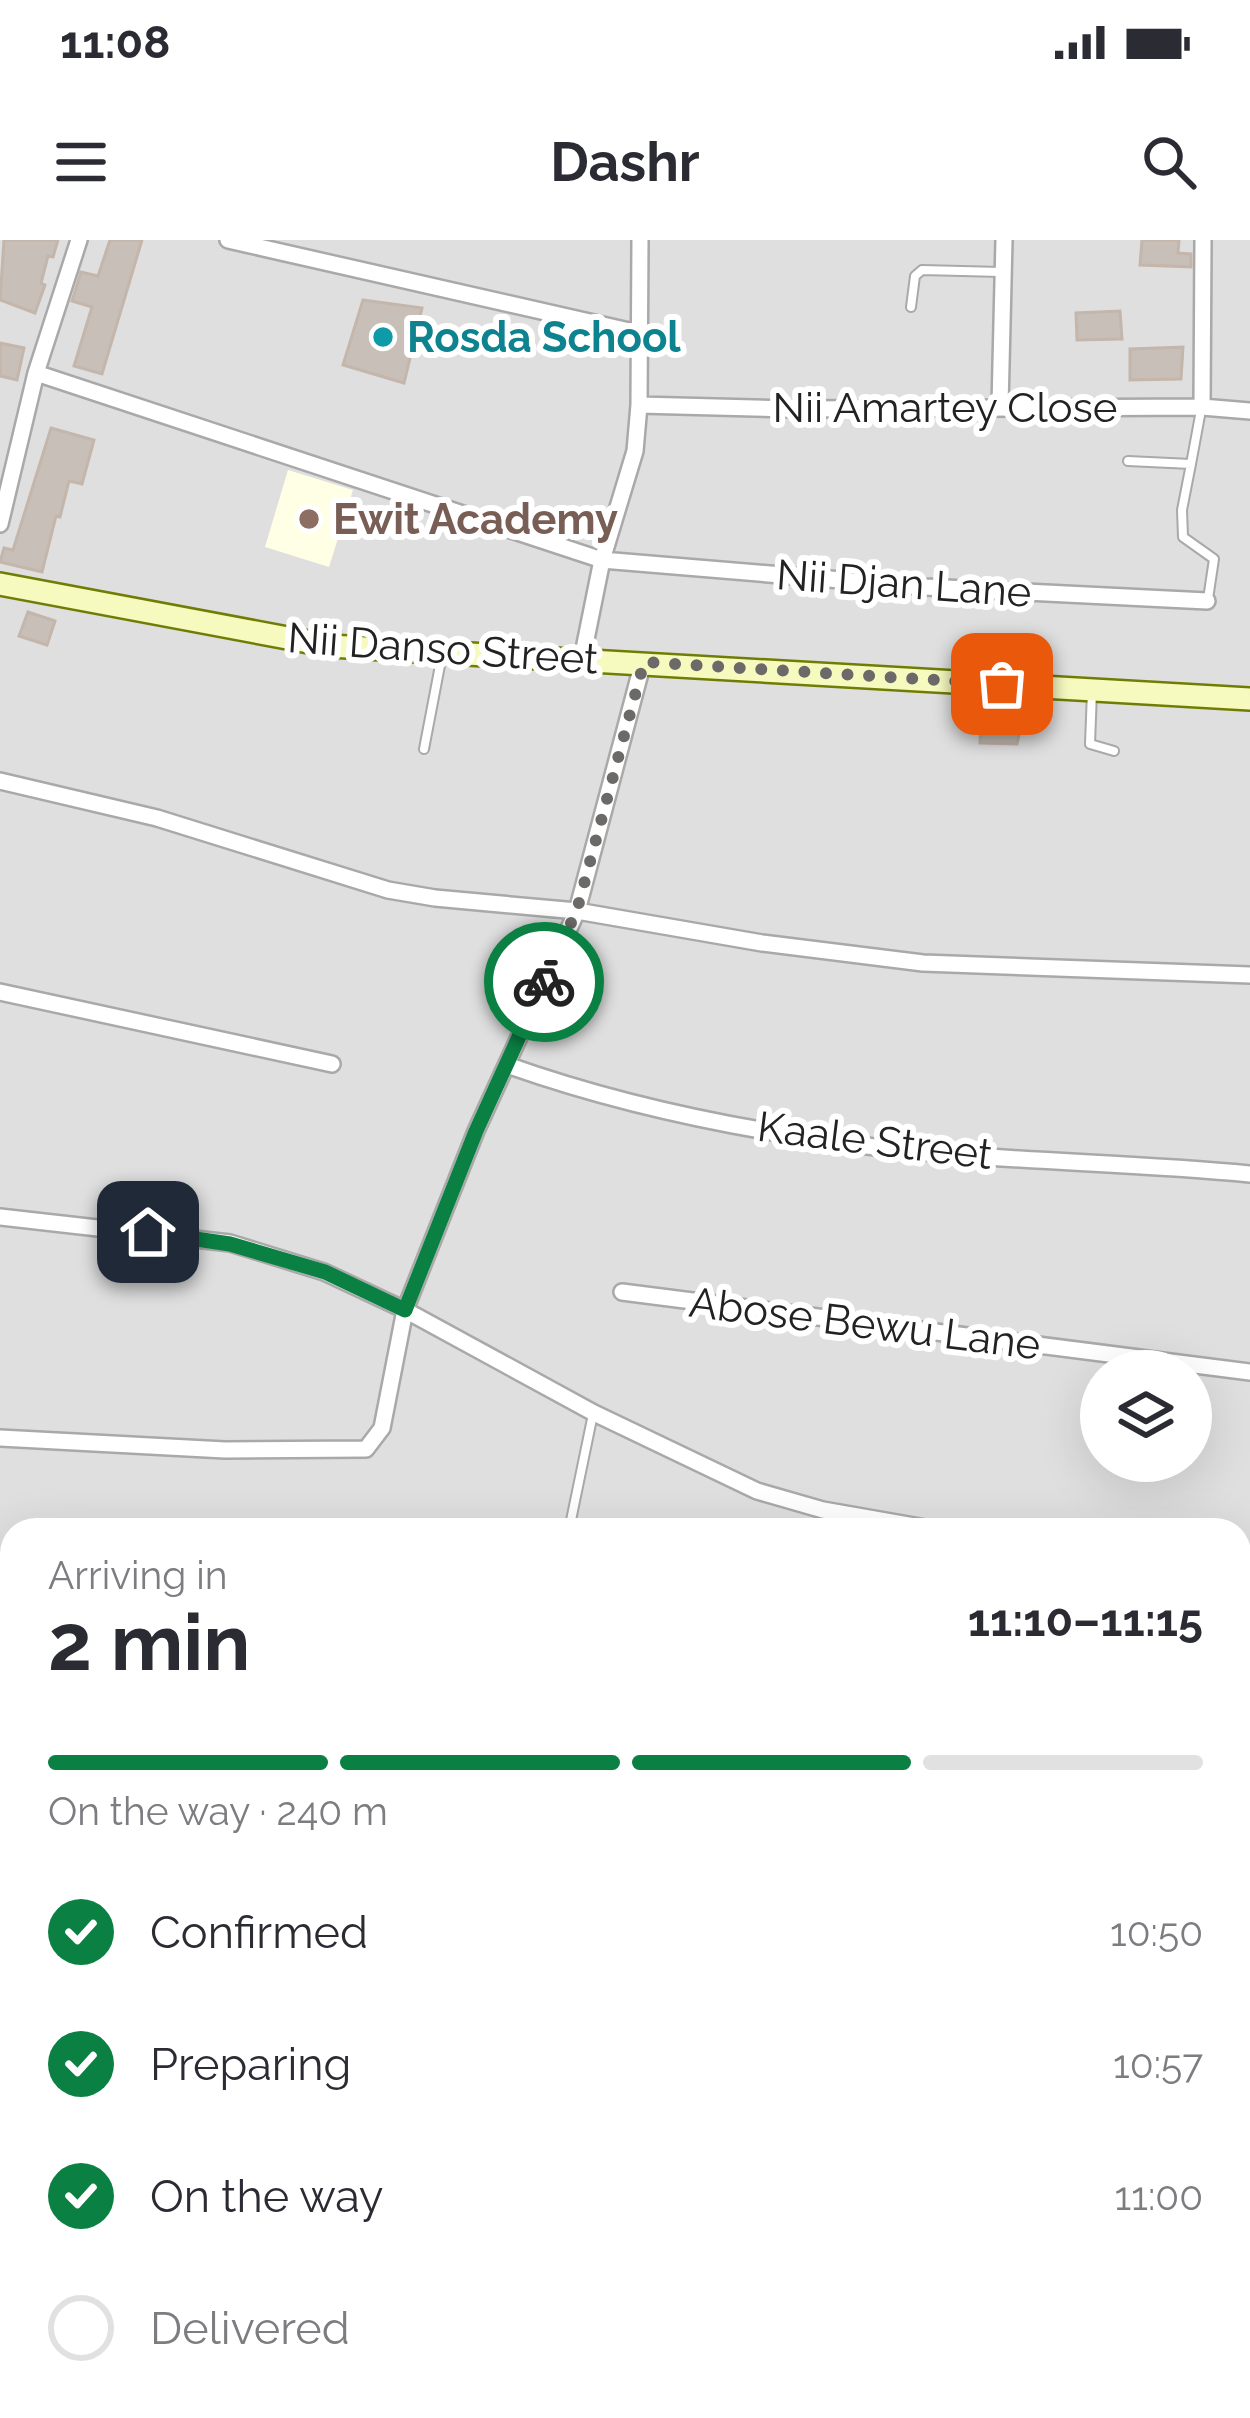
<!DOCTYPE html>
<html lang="en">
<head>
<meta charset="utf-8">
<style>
  :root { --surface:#fff; --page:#f2f2f3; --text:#2b2b33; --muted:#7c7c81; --line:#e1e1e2; --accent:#0b8043 }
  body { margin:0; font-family:Raleway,sans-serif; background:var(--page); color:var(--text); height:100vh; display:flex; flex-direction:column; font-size:45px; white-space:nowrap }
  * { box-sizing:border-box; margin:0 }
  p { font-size:39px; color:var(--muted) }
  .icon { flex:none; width:66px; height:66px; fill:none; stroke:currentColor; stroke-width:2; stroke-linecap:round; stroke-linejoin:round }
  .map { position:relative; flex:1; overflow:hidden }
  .drawer { position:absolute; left:0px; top:1278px; width:1251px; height:900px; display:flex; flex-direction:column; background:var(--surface); border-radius:36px 36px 0 0; box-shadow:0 12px 48px #0002 }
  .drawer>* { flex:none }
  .tools { position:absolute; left:1080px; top:1110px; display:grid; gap:24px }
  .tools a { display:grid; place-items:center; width:132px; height:132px; border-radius:50%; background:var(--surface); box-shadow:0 12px 48px #0002; font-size:60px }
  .pin { position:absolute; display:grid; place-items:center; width:102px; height:102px; color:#fff; margin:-51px; border-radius:24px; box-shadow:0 6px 18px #0006 }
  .courier { position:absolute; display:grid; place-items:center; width:120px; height:120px; margin:-60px; border:9px solid #0b8043; border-radius:50%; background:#fff; color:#222; box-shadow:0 3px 15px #0007 }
  .headline em { font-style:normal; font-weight:700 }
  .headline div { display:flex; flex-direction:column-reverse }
  .headline { display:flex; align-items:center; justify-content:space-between; height:204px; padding:0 48px }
  h1 { font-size:78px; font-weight:700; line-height:90px }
  .bar { display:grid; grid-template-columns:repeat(4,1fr); gap:18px 12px; align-content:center; height:144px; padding:0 48px }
  .bar i { height:15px; border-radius:9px; background:var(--line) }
  .bar .current { background:var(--accent) }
  .bar p { grid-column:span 4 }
  ol { padding:0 48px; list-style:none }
  li { display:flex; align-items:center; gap:36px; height:132px }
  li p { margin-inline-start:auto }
  li .icon { padding:12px; border-radius:50%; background:var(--accent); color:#fff; stroke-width:4 }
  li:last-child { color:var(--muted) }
  li i { width:66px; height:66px; border:6px solid var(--line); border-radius:50% }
  .status { display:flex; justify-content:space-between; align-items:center; height:84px; padding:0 60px; background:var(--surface); direction:ltr }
  .status svg { height:33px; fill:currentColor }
  header { display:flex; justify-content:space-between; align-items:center; height:156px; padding:0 48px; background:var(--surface); font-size:54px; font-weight:700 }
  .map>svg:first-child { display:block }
  .residential { fill:#e0dfdf; fill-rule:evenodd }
  .education { fill:#ffffe5 }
  .building { fill:#c7bfb8; stroke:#c4b6ab; stroke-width:3 }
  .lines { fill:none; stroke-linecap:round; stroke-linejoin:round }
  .lane-casing { stroke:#a9a9a9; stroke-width:12 }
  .street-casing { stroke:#a9a9a9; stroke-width:20 }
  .secondary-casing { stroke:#707d05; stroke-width:26 }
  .lane { stroke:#fff; stroke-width:8 }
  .street { stroke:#fff; stroke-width:15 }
  .secondary { stroke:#f7fabf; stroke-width:21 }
  .done { stroke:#6b6a68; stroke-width:12; stroke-dasharray:0 21.6 }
  .route { stroke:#0b8043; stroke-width:15 }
  .culture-dot { fill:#0f9aa8; stroke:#fff; stroke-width:4.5 }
  .education-dot { fill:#8d6e63; stroke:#fff; stroke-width:4.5 }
  .labels { text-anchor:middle; stroke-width:12; stroke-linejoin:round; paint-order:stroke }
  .culture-label { font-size:42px; font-weight:bold; fill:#0d838f; stroke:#fff; text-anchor:start }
  .street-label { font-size:42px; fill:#222; stroke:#fff }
  .education-label { font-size:42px; font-weight:bold; fill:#785e54; stroke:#fff; text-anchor:start }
</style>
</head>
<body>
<div class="status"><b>11:08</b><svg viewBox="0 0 49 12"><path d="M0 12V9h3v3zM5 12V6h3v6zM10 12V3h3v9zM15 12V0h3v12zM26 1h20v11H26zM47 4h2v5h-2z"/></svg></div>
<header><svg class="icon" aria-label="menu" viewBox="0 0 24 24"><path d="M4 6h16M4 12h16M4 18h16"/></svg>Dashr<svg class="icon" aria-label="search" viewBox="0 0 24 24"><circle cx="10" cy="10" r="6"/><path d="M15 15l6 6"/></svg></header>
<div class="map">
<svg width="1250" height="2178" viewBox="0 0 1250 2178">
  <rect width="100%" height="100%" fill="#f2efe9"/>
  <!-- residential -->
  <path class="residential" d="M0,0H1250V2178H0ZM1101,1131H1191V1221H1101ZM12,1290H1239V2166H12Z"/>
  <!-- education -->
  <path class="education" d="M288,230L353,250L329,327L265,307Z"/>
  <!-- building -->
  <path class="building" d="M4,0H58L53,17L48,16L41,43L45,45L35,73L0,60Z
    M110,0H142L102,134L74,126L92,67L72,61L81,32L98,36Z
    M1142,0H1179L1178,13L1191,14V27L1140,25Z
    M363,60L422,68L404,143L343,125Z
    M1120,71L1122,99L1077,100L1076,73Z
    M0,103L24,108L17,140L0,136Z
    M1183,107L1181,139L1130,140V109Z
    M51,188L94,200L82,244L69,241L60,277L56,276L42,332L0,322L4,308L13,310Z
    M28,372L55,381L47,405L19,396Z
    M1026,464L1017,504L980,503L982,466Z"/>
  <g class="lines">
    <!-- lane casing -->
    <g class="lane-casing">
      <path id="lane" d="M911,67L915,36L922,30L1001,32
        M1128,221L1191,224L1201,170
        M1191,224L1182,270L1183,297L1214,319L1208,359
        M1092,451L1090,504L1114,511
        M424,509L442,415
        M569,1290L593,1174
        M325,2178L326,2166"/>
    </g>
    <!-- street casing -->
    <g class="street-casing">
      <path id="street" d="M228,0L638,93
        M36,133L602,320L925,347L1207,361
        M639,165L790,169L1202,167L1250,171
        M1000,166L1004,0
        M1202,167L1203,0
        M0,284L36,133L79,0
        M582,419L602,320L635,211L639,165L640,0
        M0,541L157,578L388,650L435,658L577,671L762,703L923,723L1250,735
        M0,752L332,824
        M507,825C628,868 756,893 883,908C1005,922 1128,922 1250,934
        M0,977L230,1003L324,1032L405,1070L594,1173L757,1251L823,1270L937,1290
        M622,1052L1250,1132
        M0,1198L225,1210L366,1209L382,1188L405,1070L476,891L577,671L643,422
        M1239,1330L1250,1331
        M0,1382L12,1383
        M0,1599H12
        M0,1790L12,1789
        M0,1999L12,2009
        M354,2166L522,2178
        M557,2178L773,2170L1161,2174L1208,2178"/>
    </g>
    <!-- secondary casing -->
    <g class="secondary-casing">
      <path id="secondary" d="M0,344L330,406L1250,459"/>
    </g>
    <!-- lane -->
    <use href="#lane" class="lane"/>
    <!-- street -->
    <use href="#street" class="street"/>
    <!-- secondary -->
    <use href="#secondary" class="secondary"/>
  </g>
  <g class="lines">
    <!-- done -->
    <path class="done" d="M544,742L577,670L644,422L1002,444"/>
    <!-- route -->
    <path class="route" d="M148,992L230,1004L325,1032L405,1070L476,891L544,742"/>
  </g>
  <!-- markers -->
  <circle class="culture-dot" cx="383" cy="97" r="12"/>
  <circle class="education-dot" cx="309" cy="279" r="12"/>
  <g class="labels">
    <!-- culture labels -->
    <g class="culture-label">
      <text x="407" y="112">Rosda School</text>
    </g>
    <!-- street labels -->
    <g class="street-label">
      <text x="945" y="182">Nii Amartey Close</text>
      <text transform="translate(904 343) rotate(4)" y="15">Nii Djan Lane</text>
      <text transform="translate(443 408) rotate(4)" y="15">Nii Danso Street</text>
      <text transform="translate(875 900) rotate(7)" y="15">Kaale Street</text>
      <text transform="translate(865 1083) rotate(7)" y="15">Abose Bewu Lane</text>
    </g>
    <!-- education labels -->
    <g class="education-label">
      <text x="333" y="294">Ewit Academy</text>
    </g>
  </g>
</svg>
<div class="tools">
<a><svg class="icon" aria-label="layers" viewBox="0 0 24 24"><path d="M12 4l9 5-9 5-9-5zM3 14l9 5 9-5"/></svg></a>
</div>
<div class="pin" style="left:1002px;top:444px;background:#ea580c"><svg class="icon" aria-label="bag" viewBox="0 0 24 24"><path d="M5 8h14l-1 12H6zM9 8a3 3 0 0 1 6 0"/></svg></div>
<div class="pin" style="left:148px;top:992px;background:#1f2937"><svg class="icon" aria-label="home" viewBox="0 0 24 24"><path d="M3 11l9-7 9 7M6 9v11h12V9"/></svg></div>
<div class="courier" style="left:544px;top:742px"><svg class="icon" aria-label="bike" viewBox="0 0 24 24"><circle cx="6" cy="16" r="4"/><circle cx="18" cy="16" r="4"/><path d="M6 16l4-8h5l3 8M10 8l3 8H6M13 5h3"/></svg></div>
<section class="drawer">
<div class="headline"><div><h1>2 min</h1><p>Arriving in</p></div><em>11:10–11:15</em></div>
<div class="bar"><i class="current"></i><i class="current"></i><i class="current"></i><i></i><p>On the way · 240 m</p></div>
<ol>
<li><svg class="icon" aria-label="check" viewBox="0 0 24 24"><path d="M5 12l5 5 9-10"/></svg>Confirmed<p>10:50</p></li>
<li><svg class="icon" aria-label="check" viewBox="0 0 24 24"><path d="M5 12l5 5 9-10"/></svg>Preparing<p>10:57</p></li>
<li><svg class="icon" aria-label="check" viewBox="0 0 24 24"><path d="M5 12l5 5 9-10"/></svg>On the way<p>11:00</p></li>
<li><i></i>Delivered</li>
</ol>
</section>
</div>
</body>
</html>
